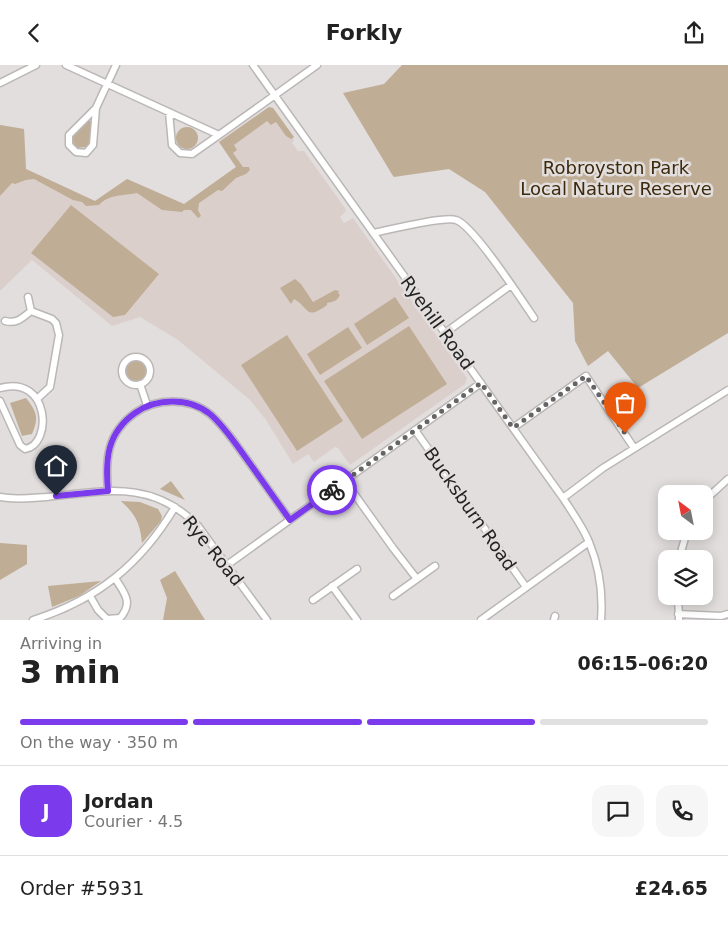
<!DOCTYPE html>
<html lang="en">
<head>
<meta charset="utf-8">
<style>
  :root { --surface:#fff; --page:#f6f6f6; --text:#222; --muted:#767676; --line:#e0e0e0; --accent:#7c3aed }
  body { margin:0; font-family:"DejaVu Sans",sans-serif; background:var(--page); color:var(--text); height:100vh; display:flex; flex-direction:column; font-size:19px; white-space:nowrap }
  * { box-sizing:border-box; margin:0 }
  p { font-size:16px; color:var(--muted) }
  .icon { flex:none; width:28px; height:28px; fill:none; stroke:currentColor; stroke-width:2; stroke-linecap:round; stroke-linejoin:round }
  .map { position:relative; height:555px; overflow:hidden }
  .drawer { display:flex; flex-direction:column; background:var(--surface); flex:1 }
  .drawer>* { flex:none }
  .needle { width:32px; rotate:328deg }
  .buttons { position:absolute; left:658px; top:420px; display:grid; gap:10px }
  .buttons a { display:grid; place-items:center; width:55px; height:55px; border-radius:10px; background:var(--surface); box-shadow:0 2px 12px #0003; font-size:25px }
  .pin { position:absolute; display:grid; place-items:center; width:42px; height:42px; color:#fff; margin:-51px -21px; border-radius:50% 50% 50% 0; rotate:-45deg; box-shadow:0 0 5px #0007 }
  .pin .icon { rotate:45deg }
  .courier { position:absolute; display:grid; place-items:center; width:50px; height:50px; margin:-25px; border:4px solid #7c3aed; border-radius:50%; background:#fff; color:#222; box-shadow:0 1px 6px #0007 }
  .headline em { font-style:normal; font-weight:600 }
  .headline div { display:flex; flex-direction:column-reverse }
  .headline { display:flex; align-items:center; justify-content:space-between; height:85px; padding:0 20px }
  h1 { font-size:32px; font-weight:600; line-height:38px }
  .bar { display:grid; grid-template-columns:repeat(4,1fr); gap:8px 5px; align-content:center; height:60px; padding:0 20px }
  .bar i { height:6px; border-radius:4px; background:var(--line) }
  .bar .current { background:var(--accent) }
  .bar p { grid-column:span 4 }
  .line { display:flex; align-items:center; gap:12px; padding:0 20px; border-top:1px solid var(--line) }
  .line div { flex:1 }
  .round { display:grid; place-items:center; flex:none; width:52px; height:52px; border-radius:15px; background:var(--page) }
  header { display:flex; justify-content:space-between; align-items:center; height:65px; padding:0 20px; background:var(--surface); font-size:22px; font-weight:600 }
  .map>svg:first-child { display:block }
  .built { fill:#dbcfcc }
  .green { fill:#c0ad95 }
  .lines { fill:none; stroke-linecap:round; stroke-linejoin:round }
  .street-casing { stroke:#bab7b6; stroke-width:9 }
  .street { stroke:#fff; stroke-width:6 }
  .done { stroke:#666464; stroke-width:5; stroke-dasharray:0 9 }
  .route { stroke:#7c3aed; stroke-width:6 }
  .labels { text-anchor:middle; stroke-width:5; stroke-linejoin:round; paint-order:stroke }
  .park-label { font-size:18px; fill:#3d290b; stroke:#e2dedd }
  .street-label { font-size:18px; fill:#242323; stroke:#e2dedd }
</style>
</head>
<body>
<header><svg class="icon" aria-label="back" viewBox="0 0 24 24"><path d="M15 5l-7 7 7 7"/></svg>Forkly<svg class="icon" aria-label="share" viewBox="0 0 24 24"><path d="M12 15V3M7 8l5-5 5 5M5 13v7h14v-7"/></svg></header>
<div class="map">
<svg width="728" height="555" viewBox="0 0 728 555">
  <rect width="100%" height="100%" fill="#e2dedd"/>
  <!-- built -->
  <path class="built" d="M269,42L273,43L292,70L294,76L292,78L298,86H304L345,143L346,146L340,152L344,158L353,153L467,313L465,319L350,400L338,383L335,382L314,397L308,389L293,399L266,355L250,335L178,275L140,252L112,261L32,195L0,226V60L24,64L26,104L95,136L127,114L184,139L236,102L219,77Z"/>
  <!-- green -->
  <path class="green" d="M402,0H728V268L638,323L608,286L588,301L575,276L573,238L485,127L449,104L394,112L393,111L343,28L384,19Z
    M269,42L273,43L294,72L291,74L286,71L276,57L271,60L267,56L234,80L237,85L233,88L243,102H249L250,105L246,109L236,113L222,126L218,125L199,138L198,145L201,151L198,153L191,145H184L182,147L162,145L137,128C123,131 109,129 99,140L86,141L82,137L73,135L34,114L26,115L15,119L12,118L0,131V60L24,64L26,104L95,136L127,114L184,139L236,102L219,77Z
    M87,56H91C95,64 92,76 86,82L77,83L72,76V71Z
    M176 73a11 11 0 1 1 22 0a11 11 0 1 1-22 0Z
    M71,140L159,209L125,250L113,252L31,188Z
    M295,214L301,219L313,237L335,225L339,226L338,228L340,230C337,236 333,237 327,238V240C305,256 310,243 294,234L291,239L280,223Z
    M395,232L409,253L367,280L354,259Z
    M409,261L447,319L362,374L324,316Z
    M348,262L362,283L320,310L307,289Z
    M287,270L343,356L297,386L241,300Z
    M126 306a10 10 0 1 1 20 0a10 10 0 1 1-20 0Z
    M26,333C37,347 39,352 32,369L22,371L10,338Z
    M171,416L185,435L160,424Z
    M121,436L140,437L158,444L162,451L161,456L142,478C140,458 136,450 121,436Z
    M0,478L27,480V499L0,515Z
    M175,506L205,555H163L167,533L160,515Z
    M101,516L79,531L52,542L48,521Z"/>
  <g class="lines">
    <!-- street casing -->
    <g class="street-casing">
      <path id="street" d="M66,0L219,70L317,0
        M253,0L563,433C572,447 583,462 589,477C599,501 603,529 601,555
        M0,18L36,0
        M96,43L69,70V80L76,87L86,88L93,80L96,43L116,0
        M169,47L172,80L180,88L192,89L219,70
        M373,168C388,165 444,151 456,155C473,160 521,234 534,253
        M31,246L52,254L56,258L59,270L50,322L37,334
        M5,256C17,259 22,253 31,246L28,232
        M445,268L511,220
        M122 306a14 14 0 1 1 28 0a14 14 0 1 1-28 0Z
        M140,319L147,340
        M0,323C50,309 53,380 25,384L20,380L0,336
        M513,363L586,311L634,383
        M415,365L526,522
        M345,416L393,483L417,514
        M108,426C105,394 107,368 135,348C156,333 189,332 210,349C224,361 235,378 246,393C261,414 275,434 290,455
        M0,432C15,435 31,433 46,432C105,426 152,414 198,461L267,555
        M563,433L603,403L728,325
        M704,436L728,414
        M679,494L687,466
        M227,500L481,318
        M332,521L357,555
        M90,531L98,545L107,554L120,553C134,537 124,528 115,513
        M393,531L435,501
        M678,531L679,555
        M313,535L357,504
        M678,549L721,551L728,549
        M33,555C97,535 141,499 175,442
        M481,555L589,477
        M554,555L555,551"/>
    </g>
    <!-- street -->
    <use href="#street" class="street"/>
  </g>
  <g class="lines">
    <!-- done -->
    <path class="done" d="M332,425L481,318L513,363L586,311L625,368"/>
    <!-- route -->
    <path class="route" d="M56,431L108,426C105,394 107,368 135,348C156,333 189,332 210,349C224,361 235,378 246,393C261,414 275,434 290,455L332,425"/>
  </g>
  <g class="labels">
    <!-- park labels -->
    <g class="park-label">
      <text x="616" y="109">Robroyston Park<tspan x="616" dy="21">Local Nature Reserve</tspan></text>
    </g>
    <!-- street labels -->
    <g class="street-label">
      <text transform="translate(437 258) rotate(54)" y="6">Ryehill Road</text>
      <text transform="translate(470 444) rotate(55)" y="6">Bucksburn Road</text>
      <text transform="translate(213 486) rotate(51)" y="6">Rye Road</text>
    </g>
  </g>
</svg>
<div class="buttons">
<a><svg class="needle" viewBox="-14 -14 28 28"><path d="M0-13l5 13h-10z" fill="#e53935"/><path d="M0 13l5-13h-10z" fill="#767676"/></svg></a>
<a><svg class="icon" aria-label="layers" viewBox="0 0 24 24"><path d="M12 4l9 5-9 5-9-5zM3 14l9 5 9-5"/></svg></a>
</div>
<div class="pin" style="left:625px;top:368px;background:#ea580c"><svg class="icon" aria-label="bag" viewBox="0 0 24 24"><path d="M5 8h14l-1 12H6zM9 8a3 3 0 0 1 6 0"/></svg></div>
<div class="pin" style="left:56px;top:431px;background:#1f2937"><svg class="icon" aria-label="home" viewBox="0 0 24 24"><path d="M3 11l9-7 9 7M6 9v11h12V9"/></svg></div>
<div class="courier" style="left:332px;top:425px"><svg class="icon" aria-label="bike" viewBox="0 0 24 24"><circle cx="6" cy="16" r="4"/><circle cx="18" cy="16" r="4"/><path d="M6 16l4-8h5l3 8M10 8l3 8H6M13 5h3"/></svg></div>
</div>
<section class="drawer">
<div class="headline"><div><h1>3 min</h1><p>Arriving in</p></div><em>06:15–06:20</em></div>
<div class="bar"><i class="current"></i><i class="current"></i><i class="current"></i><i></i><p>On the way · 350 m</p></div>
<div class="line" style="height:90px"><b class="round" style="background:var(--accent);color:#fff">J</b><div><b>Jordan</b><p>Courier · 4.5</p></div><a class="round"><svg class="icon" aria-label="chat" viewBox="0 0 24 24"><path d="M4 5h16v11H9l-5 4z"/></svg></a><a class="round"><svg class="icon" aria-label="phone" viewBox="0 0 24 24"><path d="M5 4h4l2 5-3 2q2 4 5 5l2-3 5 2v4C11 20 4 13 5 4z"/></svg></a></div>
<div class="line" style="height:65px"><div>Order #5931</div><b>£24.65</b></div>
</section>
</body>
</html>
